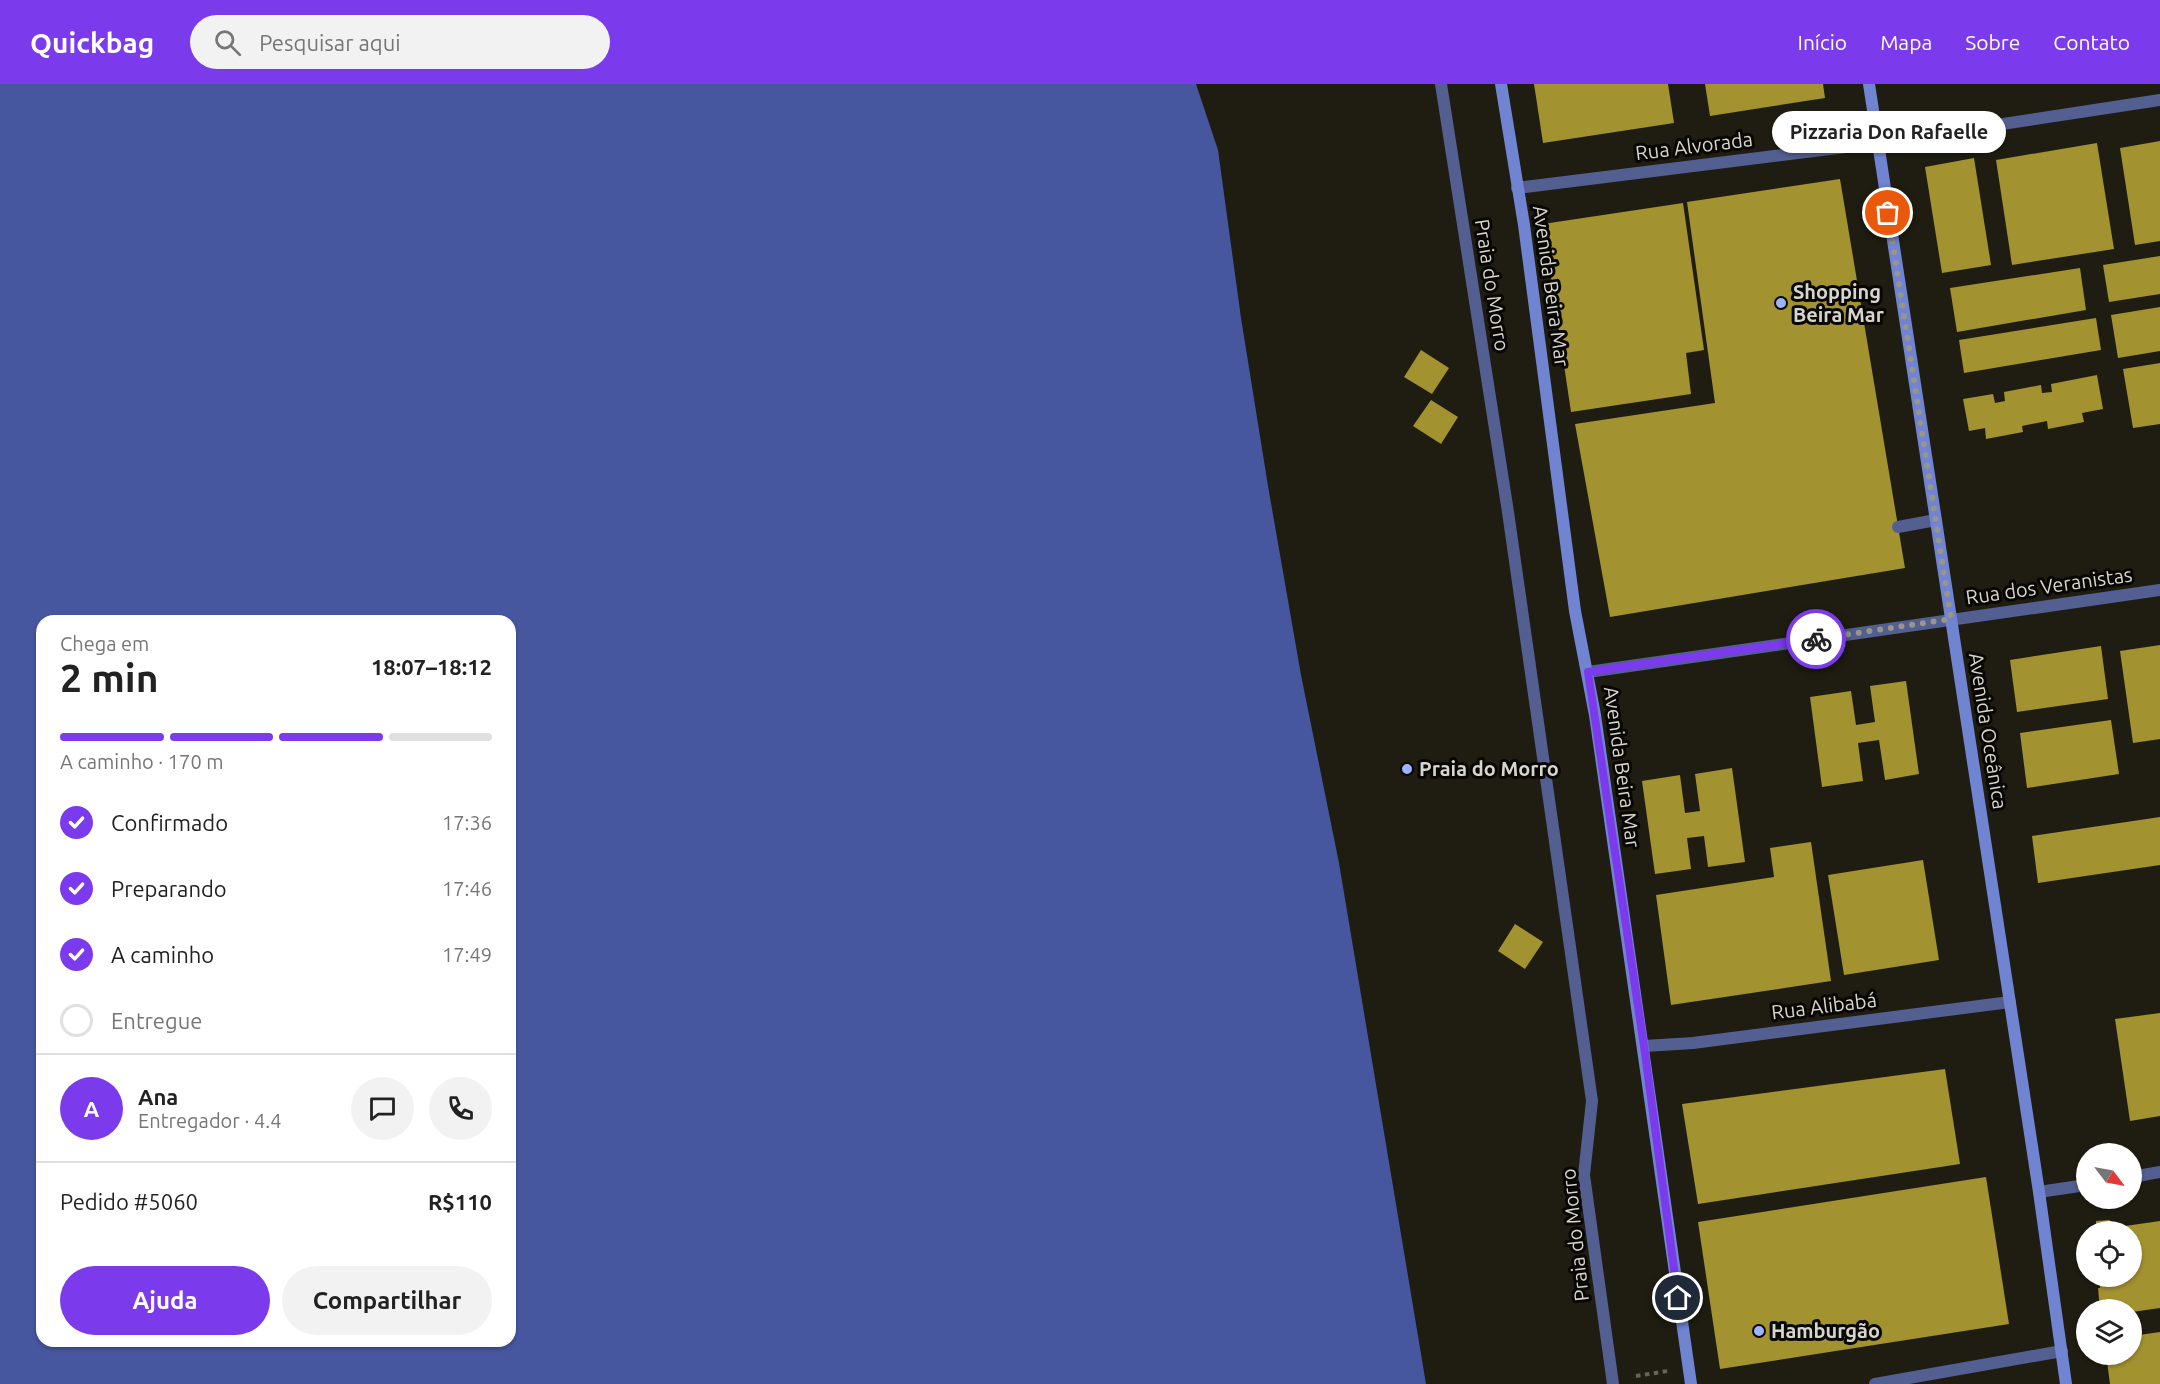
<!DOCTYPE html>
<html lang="pt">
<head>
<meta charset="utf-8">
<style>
  :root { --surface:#fff; --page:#f2f2f2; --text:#222; --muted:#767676; --line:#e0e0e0; --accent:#7c3aed }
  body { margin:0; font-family:Ubuntu,sans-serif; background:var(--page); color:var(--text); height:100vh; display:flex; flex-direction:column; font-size:22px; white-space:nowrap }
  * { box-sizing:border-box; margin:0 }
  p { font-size:20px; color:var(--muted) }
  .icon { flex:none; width:33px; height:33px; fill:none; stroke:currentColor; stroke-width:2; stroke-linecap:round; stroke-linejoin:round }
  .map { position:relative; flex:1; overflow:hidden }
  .details { position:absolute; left:36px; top:531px; width:480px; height:732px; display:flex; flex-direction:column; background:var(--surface); border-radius:18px; box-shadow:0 2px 4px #0004 }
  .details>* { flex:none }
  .needle { width:39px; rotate:122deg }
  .tools { position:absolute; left:2076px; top:1059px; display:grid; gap:12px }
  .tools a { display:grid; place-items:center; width:66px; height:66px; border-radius:50%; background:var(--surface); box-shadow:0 2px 4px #0004; font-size:30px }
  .pin { position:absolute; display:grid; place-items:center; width:51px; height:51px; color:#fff; margin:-26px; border:3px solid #fff; border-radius:50%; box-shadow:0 2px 6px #0007 }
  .courier { position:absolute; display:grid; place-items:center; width:60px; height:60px; margin:-30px; border:4px solid #7c3aed; border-radius:50%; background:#fff; color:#222; box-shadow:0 2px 8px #0007 }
  .bubble { position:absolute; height:42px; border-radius:21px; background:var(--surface); box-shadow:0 2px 4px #0004; font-size:20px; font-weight:600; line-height:42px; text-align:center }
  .summary em { font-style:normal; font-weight:600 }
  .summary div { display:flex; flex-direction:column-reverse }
  .summary { display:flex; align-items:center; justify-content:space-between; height:102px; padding:0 24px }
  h1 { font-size:39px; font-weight:600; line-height:45px }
  .bar { display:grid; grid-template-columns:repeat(4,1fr); gap:9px 6px; align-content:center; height:72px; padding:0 24px }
  .bar i { height:8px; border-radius:4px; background:var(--line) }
  .bar .on { background:var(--accent) }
  .bar p { grid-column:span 4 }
  .line { display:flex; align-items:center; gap:15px; padding:0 24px; border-top:2px solid var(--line) }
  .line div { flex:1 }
  .round { display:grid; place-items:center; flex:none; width:63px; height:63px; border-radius:32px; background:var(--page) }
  ol { padding:0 24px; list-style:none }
  li { display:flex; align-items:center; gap:18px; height:66px }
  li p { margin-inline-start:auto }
  li .icon { padding:6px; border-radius:50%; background:var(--accent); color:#fff; stroke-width:4 }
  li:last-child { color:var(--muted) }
  li i { width:33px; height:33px; border:3px solid var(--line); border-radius:50% }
  .action { display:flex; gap:12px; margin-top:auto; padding:12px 24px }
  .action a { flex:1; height:69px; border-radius:36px; background:var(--accent); color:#fff; font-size:24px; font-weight:600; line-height:69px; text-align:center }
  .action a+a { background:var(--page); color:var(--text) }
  header { display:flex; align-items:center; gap:36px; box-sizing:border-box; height:84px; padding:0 30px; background:var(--accent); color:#fff }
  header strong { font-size:28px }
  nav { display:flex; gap:33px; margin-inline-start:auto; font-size:21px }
  .search { width:420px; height:54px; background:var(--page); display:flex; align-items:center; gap:15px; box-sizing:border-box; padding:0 21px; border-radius:33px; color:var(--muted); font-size:22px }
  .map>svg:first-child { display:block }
  .water { fill:#47579f; fill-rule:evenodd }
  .building { fill:#a39230 }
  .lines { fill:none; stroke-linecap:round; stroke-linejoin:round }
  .path { stroke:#666459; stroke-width:4; stroke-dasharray:4.5 4.5; stroke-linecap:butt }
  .lane { stroke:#525f90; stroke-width:12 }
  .street { stroke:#525f90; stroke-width:12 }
  .secondary { stroke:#7084d2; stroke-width:12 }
  .done { stroke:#97958c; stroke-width:6; stroke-dasharray:0 10.8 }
  .route { stroke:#7c3aed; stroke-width:8 }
  .poi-dot { fill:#9eb3fd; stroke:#080704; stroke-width:2 }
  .labels { text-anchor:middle; stroke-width:6; stroke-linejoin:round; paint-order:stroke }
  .street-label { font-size:20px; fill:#d7d6ce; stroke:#080704 }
  .poi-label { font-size:20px; font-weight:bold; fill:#d7d6ce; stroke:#080704; text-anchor:start }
</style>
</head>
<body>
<header>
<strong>Quickbag</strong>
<div class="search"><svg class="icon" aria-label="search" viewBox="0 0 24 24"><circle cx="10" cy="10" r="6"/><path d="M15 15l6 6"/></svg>Pesquisar aqui</div>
<nav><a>Início</a><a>Mapa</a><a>Sobre</a><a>Contato</a></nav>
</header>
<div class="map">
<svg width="2160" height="1300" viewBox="0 0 2160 1300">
  <rect width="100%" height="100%" fill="#1f1d11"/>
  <!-- water -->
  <path class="water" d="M0,0H1196L1218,66L1241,234L1268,402L1301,591L1339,779L1426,1300H0ZM42,537H510V1257H42Z"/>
  <!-- building -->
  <path class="building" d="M1534,0H1668L1674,39L1543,59Z
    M1705,0H1823L1825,14L1710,32Z
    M2160,57V157L2135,161L2120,64Z
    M2097,59L2114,165L2012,181L1996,76Z
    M1974,74L1991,181L1942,189L1925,83Z
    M1840,95L1905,484L1610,533L1575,340L1715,319L1687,118Z
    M1683,119L1704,266L1686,269L1691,310L1571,328L1543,140Z
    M2160,172V210L2109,218L2103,181Z
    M2080,184L2086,226L1957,248L1950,204Z
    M2160,223V267L2118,274L2111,231Z
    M2096,234L2101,266L1964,289L1959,256Z
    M1421,266L1449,284L1432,310L1404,293Z
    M2160,279V340L2133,344L2123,285Z
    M2097,291L2103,325L2082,329L2084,338L2048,345L2047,337L2022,342L2023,348L1986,355L1985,344L1969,347L1963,315L1993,310L1995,319L2005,317L2004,308L2041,301L2042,309L2052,308L2051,300Z
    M1431,316L1458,333L1441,360L1413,342Z
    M2160,561V655L2133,659L2120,567Z
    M2101,562L2108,615L2017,628L2010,576Z
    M1906,597L1919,690L1885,696L1879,656L1858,659L1863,697L1822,703L1810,613L1851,607L1856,641L1875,638L1870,602Z
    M2111,636L2119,690L2027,704L2020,649Z
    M1732,684L1745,778L1708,783L1704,752L1687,754L1691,785L1655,790L1642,697L1680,691L1685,729L1700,727L1695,690Z
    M2160,733V781L2038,799L2032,752Z
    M1811,758L1831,897L1671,921L1656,811L1774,793L1770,764Z
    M1923,776L1939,876L1844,891L1828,791Z
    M1515,840L1543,858L1525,885L1498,867Z
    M2160,929V1032L2130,1037L2115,935Z
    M1945,985L1960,1080L1698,1120L1682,1020Z
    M1986,1093L2009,1240L1720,1285L1698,1138Z
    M2110,1136L2111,1144L2160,1137V1224L2132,1228V1226H2100L2098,1204H2100L2099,1192H2132V1148H2092L2096,1145V1137Z
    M2160,1248V1300H2110L2106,1270H2132V1252Z"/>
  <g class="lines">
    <!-- path -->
    <path class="path" d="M1636,1292L1668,1287"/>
    <!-- lane -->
    <path class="lane" d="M1898,443L1936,436"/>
    <!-- street -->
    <path class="street" d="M1441,0L1508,428L1592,1017L1584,1091L1613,1300
      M1517,104L1878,59L2160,16
      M1588,588L2160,506
      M1644,962L1693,959L2010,918
      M2132,1093L2160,1088
      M2039,1108L2086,1101
      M1875,1300L2062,1267"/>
    <!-- secondary -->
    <path class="secondary" d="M1501,0L1524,141L1575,527L1595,631L1691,1300
      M1869,0L2039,1108L2066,1300"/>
  </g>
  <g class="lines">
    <!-- done -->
    <path class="done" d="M1816,555L1951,535L1888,129"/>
    <!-- route -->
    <path class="route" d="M1678,1214L1644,962L1588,588L1816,555"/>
  </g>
  <!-- markers -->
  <g class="poi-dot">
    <circle cx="1781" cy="219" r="6"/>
    <circle cx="1407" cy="685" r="6"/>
    <circle cx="1759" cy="1247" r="6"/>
  </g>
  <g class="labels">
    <!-- street labels -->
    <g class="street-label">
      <text transform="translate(1694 62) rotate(-7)" y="7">Rua Alvorada</text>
      <text transform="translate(1492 201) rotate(81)" y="7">Praia do Morro</text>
      <text transform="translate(1551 202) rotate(82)" y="7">Avenida Beira Mar</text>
      <text transform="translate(2049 502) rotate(-8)" y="7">Rua dos Veranistas</text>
      <text transform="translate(1988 647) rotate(81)" y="7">Avenida Oceânica</text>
      <text transform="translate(1622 683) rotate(82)" y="7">Avenida Beira Mar</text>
      <text transform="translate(1824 922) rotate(-7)" y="7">Rua Alibabá</text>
      <text transform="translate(1575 1151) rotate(-96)" y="7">Praia do Morro</text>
    </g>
    <!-- poi labels -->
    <g class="poi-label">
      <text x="1793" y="215">Shopping<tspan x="1793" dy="23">Beira Mar</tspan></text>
      <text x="1419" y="692">Praia do Morro</text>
      <text x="1771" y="1254">Hamburgão</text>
    </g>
  </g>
</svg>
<div class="tools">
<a><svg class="needle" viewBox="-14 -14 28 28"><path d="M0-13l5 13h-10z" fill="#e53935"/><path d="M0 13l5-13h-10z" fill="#767676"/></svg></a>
<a><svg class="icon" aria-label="locate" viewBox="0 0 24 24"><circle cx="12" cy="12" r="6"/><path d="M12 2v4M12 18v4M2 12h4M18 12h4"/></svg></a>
<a><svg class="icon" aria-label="layers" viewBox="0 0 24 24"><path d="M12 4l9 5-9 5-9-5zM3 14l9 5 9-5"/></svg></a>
</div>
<div class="pin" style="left:1888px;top:129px;background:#ea580c"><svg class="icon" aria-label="bag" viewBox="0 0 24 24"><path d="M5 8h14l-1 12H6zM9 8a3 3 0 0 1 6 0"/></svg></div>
<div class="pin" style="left:1678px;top:1214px;background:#1f2937"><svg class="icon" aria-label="home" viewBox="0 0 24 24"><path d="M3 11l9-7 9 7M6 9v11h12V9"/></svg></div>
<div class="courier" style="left:1816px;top:555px"><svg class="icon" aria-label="bike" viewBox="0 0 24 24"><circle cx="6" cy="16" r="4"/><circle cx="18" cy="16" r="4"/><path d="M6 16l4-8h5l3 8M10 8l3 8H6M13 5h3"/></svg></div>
<div class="bubble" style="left:1772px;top:27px;width:234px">Pizzaria Don Rafaelle</div>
<section class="details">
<div class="summary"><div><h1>2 min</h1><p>Chega em</p></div><em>18:07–18:12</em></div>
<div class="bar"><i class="on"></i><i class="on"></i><i class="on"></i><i></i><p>A caminho · 170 m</p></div>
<ol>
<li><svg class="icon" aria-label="check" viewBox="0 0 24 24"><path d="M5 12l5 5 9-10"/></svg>Confirmado<p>17:36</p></li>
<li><svg class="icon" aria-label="check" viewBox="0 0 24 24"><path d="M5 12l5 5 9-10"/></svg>Preparando<p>17:46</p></li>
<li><svg class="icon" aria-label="check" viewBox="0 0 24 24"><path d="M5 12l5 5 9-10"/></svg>A caminho<p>17:49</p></li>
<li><i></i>Entregue</li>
</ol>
<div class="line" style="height:108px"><b class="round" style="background:var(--accent);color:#fff">A</b><div><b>Ana</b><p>Entregador · 4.4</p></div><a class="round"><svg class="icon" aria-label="chat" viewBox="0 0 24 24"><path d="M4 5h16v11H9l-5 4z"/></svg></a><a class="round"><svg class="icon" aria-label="phone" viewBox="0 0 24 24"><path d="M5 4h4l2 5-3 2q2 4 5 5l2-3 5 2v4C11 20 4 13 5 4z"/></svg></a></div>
<div class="line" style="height:78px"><div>Pedido #5060</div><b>R$110</b></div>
<div class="action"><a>Ajuda</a><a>Compartilhar</a></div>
</section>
</div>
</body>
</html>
